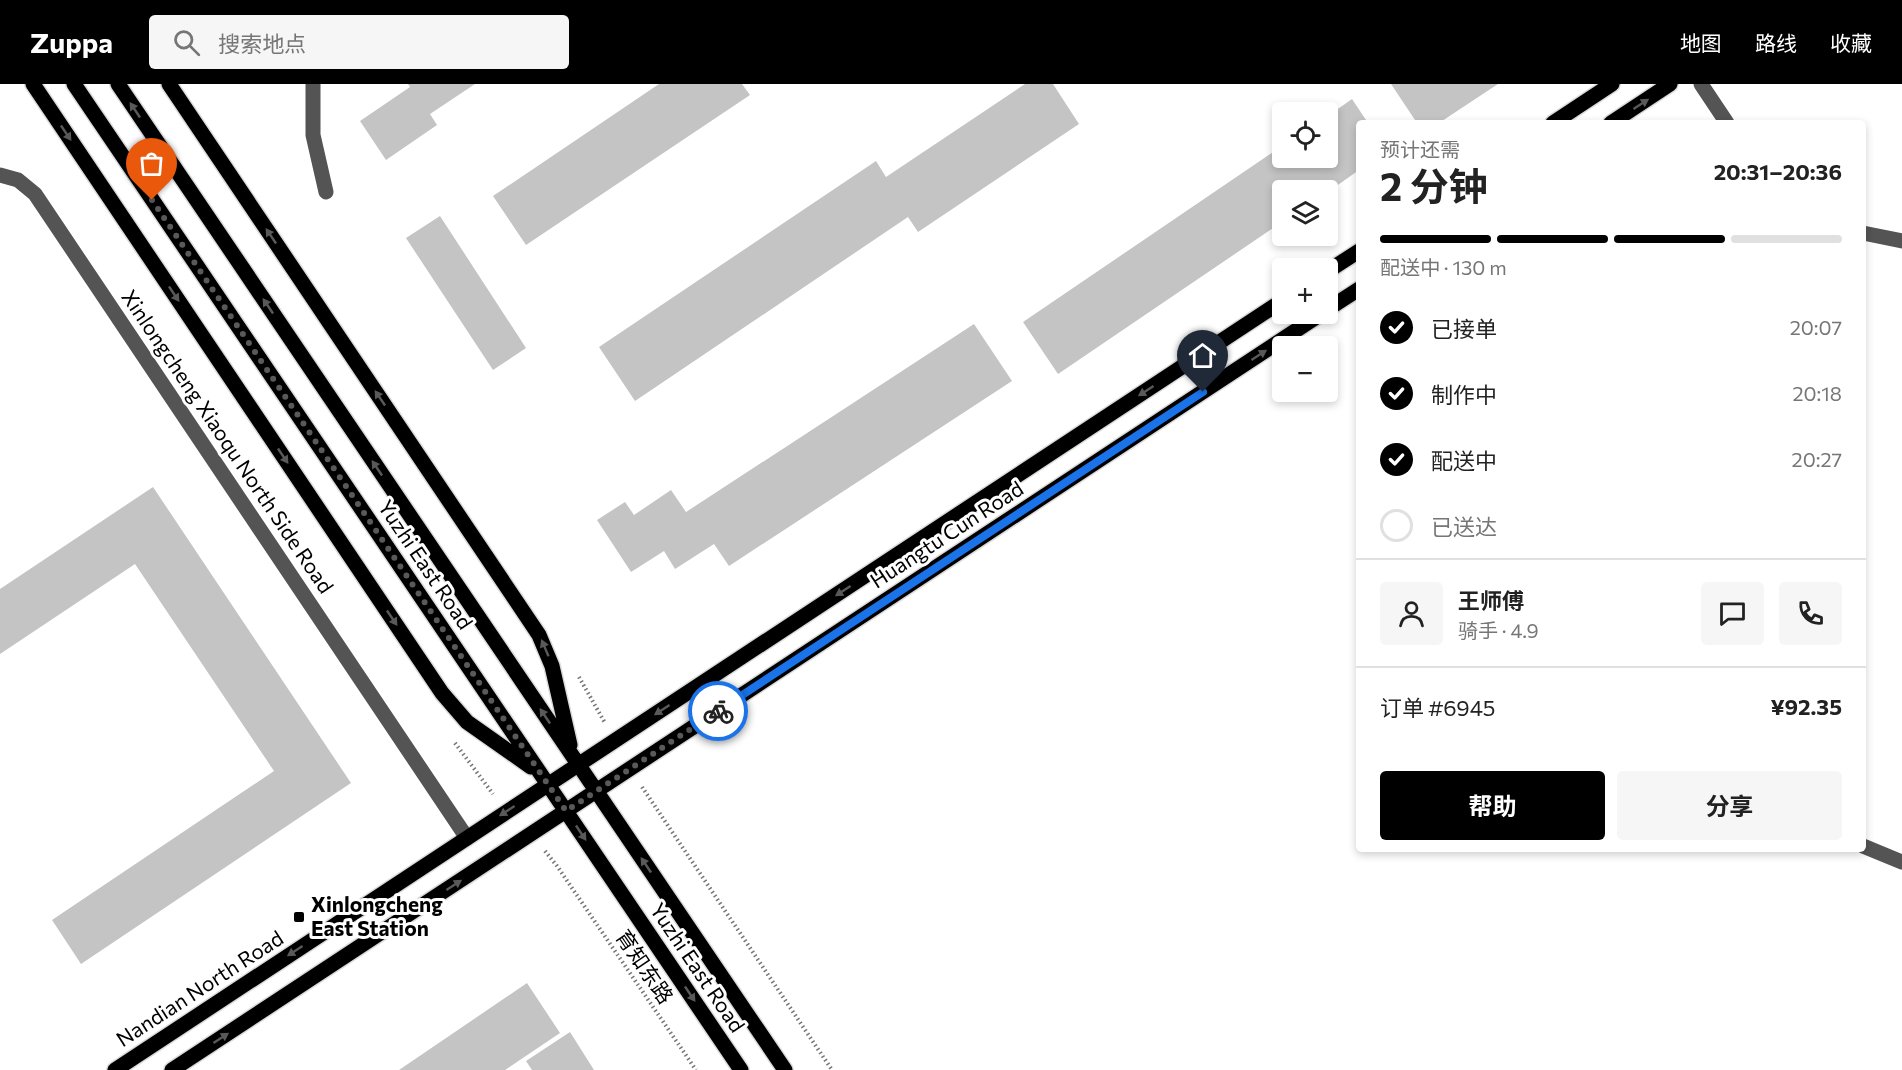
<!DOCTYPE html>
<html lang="zh">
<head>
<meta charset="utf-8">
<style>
  :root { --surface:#fff; --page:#f6f6f6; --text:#222; --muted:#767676; --line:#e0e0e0; --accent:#000 }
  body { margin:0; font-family:Commissioner,"Noto Sans SC",sans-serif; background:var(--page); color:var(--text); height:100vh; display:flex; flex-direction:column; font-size:22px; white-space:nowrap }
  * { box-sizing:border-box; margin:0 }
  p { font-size:20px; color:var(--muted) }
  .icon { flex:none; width:33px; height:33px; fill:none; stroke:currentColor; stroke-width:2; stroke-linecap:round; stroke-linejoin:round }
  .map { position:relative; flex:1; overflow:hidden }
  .sheet { position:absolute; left:1356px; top:36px; width:510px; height:732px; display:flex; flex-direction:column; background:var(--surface); border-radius:6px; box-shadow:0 3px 9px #0003 }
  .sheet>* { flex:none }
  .controls { position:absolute; left:1272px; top:18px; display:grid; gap:12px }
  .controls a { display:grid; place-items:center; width:66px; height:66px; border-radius:6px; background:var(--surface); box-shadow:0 3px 9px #0003; font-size:30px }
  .pin { position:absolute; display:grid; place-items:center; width:51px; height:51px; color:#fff; margin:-62px -26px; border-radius:50% 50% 50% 0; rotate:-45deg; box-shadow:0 0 6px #0007 }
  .pin .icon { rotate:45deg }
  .courier { position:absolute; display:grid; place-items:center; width:60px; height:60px; margin:-30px; border:4px solid #1a73e8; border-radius:50%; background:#fff; color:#222; box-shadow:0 2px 8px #0007 }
  .head em { font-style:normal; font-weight:700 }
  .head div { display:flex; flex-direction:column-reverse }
  .head { display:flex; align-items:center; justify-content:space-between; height:102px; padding:0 24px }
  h1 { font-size:39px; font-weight:700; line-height:45px }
  .bar { display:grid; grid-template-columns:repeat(4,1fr); gap:9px 6px; align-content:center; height:72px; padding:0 24px }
  .bar i { height:8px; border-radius:4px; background:var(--line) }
  .bar .selected { background:var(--accent) }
  .bar p { grid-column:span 4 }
  .line { display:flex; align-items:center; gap:15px; padding:0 24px; border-top:2px solid var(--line) }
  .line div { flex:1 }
  .round { display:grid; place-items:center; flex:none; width:63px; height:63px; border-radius:6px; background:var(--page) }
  ol { padding:0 24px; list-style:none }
  li { display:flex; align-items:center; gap:18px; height:66px }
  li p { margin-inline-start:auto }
  li .icon { padding:6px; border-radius:50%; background:var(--accent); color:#fff; stroke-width:4 }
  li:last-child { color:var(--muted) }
  li i { width:33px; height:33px; border:3px solid var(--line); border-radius:50% }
  .button { display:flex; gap:12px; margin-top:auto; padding:12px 24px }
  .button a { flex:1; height:69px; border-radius:6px; background:var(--accent); color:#fff; font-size:24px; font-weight:700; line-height:69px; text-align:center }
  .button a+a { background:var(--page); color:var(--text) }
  header { display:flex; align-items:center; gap:36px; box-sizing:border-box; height:84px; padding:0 30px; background:var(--accent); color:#fff }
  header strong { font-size:28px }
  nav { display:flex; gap:33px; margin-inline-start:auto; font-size:21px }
  .search { width:420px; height:54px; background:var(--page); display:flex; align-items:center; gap:15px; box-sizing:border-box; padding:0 21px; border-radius:6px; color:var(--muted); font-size:22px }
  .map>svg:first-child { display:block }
  .building { fill:#c4c4c4 }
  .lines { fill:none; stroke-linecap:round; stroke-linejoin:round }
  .major-casing { stroke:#dbdbdb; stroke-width:18 }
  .path { stroke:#767676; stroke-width:4; stroke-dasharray:1.5 3; stroke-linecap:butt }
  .minor { stroke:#545454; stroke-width:15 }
  .major { stroke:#000; stroke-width:15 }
  .oneway { fill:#595959 }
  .done { stroke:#595959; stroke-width:6; stroke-dasharray:0 10.8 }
  .route { stroke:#1a73e8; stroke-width:8 }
  .poi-dot { fill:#000; stroke:#fff; stroke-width:2 }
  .labels { text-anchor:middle; stroke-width:6; stroke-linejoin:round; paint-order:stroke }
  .street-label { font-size:21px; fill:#000; stroke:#fff }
  .poi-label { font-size:21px; font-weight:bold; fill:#000; stroke:#fff; text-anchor:start }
</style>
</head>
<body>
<header>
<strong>Zuppa</strong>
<div class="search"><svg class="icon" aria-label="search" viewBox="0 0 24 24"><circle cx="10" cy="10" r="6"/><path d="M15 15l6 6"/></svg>搜索地点</div>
<nav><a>地图</a><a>路线</a><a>收藏</a></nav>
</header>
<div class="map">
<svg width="1902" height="986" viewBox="0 0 1902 986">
  <rect width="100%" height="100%" fill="#fff"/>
  <!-- building -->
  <path class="building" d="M408,0H475L430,30L437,41L386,76L360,37L410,3Z
    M659,0H742L750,11L526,161L493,112Z
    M1025,0H1053L1079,40L918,148L908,133L635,317L599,263L876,77L886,93Z
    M1391,0H1498L1439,39H1417Z
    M1352,15L1368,39H1359V86L1328,108L1282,106V138L1058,290L1023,238L1282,62V74H1328V32Z
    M440,132L526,264L493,286L406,154Z
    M974,240L1012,297L729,482L714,460L675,485L664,467L631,488L597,436L625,418L634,431L671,406L686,428Z
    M153,403L351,699L81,880L52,836L274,687L135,480L0,570V505Z
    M527,899L560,949L505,986H399Z
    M570,948L594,986H532L526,977Z"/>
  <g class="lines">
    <!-- major casing -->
    <g class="major-casing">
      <path id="major" d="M33,0L442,609L467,638L531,683
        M74,0L741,986
        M118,0L785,986
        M169,0L539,551L552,582L570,661
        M1553,39L1612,0
        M1611,39L1670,0
        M1328,187L1359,167
        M1328,225L1359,205
        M115,986L1282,217
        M172,986L1321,230"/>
    </g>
    <!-- path -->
    <path class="path" d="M579,593L605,639
      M455,659L493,710
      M642,703L832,986
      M545,767L557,782L696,986"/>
    <!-- minor -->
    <path class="minor" d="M313,0V51L326,108
      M1701,0L1727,39
      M0,91L18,96L35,110L467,754
      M1863,149L1902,157
      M1863,762L1902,778"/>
    <!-- major -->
    <use href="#major" class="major"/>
  </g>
  <!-- one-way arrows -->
  <defs><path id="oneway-solid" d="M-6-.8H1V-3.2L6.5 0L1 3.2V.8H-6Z" transform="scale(1.5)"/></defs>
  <g class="oneway">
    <use href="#oneway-solid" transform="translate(1641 20) rotate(-33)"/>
    <use href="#oneway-solid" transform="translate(135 26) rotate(-124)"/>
    <use href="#oneway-solid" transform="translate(66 49) rotate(56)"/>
    <use href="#oneway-solid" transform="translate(271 152) rotate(-124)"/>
    <use href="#oneway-solid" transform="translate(174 210) rotate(56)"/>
    <use href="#oneway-solid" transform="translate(268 222) rotate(-124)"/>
    <use href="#oneway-solid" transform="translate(1259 271) rotate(-33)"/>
    <use href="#oneway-solid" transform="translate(1146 307) rotate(147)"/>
    <use href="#oneway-solid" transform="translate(380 314) rotate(-124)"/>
    <use href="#oneway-solid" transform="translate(283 372) rotate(56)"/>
    <use href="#oneway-solid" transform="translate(377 384) rotate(-124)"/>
    <use href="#oneway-solid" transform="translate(843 507) rotate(147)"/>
    <use href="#oneway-solid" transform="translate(392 534) rotate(56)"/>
    <use href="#oneway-solid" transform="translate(545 564) rotate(-113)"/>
    <use href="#oneway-solid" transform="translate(662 626) rotate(147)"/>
    <use href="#oneway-solid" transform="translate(545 632) rotate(-124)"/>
    <use href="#oneway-solid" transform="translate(507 727) rotate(147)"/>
    <use href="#oneway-solid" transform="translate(581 749) rotate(56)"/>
    <use href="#oneway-solid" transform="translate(646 781) rotate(-124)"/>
    <use href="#oneway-solid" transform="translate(454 801) rotate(-33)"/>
    <use href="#oneway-solid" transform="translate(295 867) rotate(147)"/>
    <use href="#oneway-solid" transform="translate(690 910) rotate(56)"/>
    <use href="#oneway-solid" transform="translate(221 954) rotate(-33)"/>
  </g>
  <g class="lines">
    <!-- done -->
    <path class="done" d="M152,116L566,727L718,627"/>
    <!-- route -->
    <path class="route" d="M718,627L1203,308"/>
  </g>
  <!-- markers -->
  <rect class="poi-dot" x="293" y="827" width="12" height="12" rx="3"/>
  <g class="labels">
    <!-- street labels -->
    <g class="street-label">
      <text transform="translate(227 358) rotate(56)" y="7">Xinlongcheng Xiaoqu North Side Road</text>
      <text transform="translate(947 451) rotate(-33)" y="7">Huangtu Cun Road</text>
      <text transform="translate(425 481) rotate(56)" y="7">Yuzhi East Road</text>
      <text transform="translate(644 883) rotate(56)" y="7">育知东路</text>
      <text transform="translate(697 884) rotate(56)" y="7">Yuzhi East Road</text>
      <text transform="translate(200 905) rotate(-33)" y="7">Nandian North Road</text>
    </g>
    <!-- poi labels -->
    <g class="poi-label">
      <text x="311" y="828">Xinlongcheng<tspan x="311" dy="24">East Station</tspan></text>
    </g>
  </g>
</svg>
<div class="controls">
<a><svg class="icon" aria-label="locate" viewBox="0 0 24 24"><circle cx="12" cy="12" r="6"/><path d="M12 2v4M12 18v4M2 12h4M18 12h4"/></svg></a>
<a><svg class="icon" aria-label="layers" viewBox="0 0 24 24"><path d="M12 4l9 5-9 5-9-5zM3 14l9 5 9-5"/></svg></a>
<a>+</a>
<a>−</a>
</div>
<div class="pin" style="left:152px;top:116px;background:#ea580c"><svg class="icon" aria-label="bag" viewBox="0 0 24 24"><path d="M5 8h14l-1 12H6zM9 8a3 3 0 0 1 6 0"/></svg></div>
<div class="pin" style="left:1203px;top:308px;background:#1f2937"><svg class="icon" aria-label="home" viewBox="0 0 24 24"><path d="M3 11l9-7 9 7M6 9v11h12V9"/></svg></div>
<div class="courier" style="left:718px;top:627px"><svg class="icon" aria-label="bike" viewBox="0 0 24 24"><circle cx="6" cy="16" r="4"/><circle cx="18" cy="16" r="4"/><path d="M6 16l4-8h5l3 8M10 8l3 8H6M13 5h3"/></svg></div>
<section class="sheet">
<div class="head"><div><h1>2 分钟</h1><p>预计还需</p></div><em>20:31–20:36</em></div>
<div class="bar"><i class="selected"></i><i class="selected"></i><i class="selected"></i><i></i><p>配送中 · 130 m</p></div>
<ol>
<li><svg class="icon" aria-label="check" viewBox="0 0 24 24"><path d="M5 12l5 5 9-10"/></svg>已接单<p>20:07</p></li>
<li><svg class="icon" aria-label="check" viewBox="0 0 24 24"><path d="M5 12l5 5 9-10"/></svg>制作中<p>20:18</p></li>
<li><svg class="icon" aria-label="check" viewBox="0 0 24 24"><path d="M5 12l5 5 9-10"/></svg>配送中<p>20:27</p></li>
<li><i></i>已送达</li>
</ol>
<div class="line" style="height:108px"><a class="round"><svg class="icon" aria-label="person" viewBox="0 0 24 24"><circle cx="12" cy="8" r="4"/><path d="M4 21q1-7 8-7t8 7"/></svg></a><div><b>王师傅</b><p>骑手 · 4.9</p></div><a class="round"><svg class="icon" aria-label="chat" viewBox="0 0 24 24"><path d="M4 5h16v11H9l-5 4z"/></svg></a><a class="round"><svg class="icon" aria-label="phone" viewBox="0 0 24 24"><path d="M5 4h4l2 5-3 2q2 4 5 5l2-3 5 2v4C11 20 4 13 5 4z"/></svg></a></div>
<div class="line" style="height:78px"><div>订单 #6945</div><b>¥92.35</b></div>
<div class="button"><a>帮助</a><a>分享</a></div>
</section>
</div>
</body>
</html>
